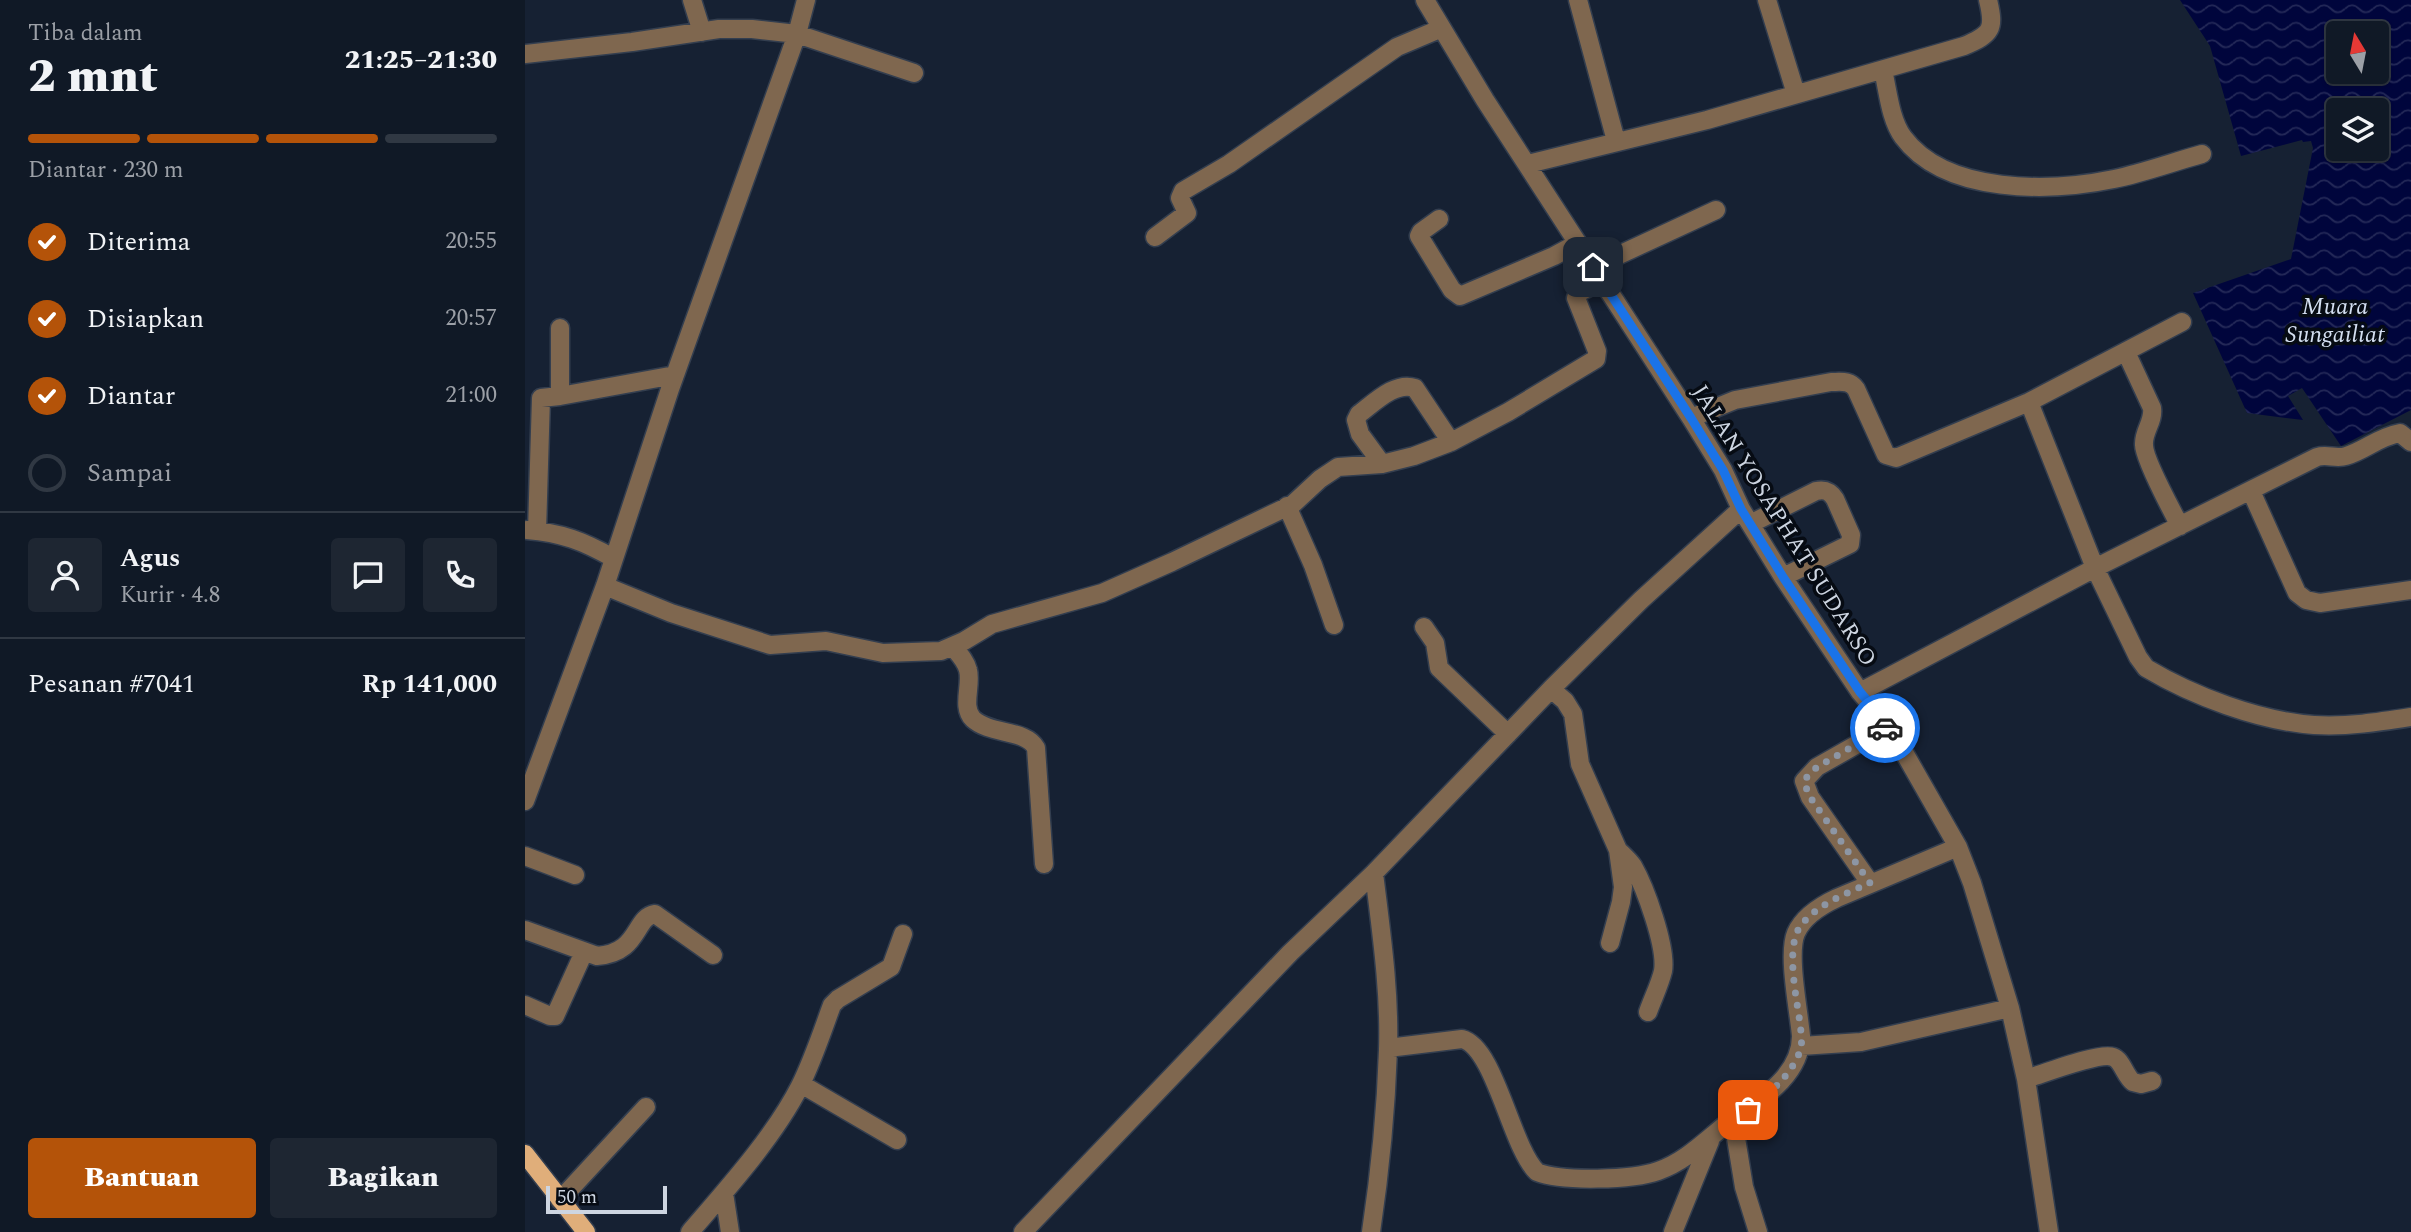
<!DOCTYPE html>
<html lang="id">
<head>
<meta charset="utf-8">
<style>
  :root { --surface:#101926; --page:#1e2632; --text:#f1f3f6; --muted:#9ca0a7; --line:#303843; --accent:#b45309 }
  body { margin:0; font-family:Spectral,serif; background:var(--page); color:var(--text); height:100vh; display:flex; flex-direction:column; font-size:26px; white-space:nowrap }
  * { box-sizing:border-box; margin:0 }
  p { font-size:23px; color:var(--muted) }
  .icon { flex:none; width:38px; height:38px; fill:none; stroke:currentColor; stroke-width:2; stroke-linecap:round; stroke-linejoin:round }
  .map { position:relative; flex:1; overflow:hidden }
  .details { display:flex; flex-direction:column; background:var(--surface); width:525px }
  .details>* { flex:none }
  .needle { width:46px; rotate:350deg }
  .buttons { position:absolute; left:1801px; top:21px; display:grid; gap:14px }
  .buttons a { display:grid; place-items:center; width:63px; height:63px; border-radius:7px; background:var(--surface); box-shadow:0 2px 5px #0004,0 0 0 2px var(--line); font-size:35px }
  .scale { position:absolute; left:21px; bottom:18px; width:121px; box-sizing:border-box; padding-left:7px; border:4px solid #cdd5e1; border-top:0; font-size:19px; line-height:24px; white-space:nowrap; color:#cdd5e1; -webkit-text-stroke:5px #060b13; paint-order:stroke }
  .pin { position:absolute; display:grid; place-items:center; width:60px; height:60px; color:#fff; margin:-30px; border-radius:14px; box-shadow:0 4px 10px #0006 }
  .courier { position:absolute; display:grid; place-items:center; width:70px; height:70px; margin:-35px; border:5px solid #1a73e8; border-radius:50%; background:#fff; color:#222; box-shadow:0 2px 9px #0007 }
  .head em { font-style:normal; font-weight:800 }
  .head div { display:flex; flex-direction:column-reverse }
  .head { display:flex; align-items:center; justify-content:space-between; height:119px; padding:0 28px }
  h1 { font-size:46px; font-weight:800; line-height:52px }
  .bar { display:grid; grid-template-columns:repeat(4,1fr); gap:10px 7px; align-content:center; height:84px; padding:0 28px }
  .bar i { height:9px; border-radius:5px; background:var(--line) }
  .bar .selected { background:var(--accent) }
  .bar p { grid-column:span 4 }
  .line { display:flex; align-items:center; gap:18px; padding:0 28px; border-top:2px solid var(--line) }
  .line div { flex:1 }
  .round { display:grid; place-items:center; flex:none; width:74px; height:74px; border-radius:7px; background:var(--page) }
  ol { padding:0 28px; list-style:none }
  li { display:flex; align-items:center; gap:21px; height:77px }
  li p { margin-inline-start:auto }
  li .icon { padding:7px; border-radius:50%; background:var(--accent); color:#fff; stroke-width:4 }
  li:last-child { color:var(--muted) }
  li i { width:38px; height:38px; border:4px solid var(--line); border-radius:50% }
  .cta { display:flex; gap:14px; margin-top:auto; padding:14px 28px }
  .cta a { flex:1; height:80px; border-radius:7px; background:var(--accent); color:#fff; font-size:28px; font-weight:800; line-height:80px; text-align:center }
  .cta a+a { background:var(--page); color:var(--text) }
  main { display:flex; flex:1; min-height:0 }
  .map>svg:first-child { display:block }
  .water { fill:url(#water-waves); fill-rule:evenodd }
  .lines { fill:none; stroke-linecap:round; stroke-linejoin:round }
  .minor-casing { stroke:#333e4f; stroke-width:21 }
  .major-casing { stroke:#333e4f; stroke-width:21 }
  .minor { stroke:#7f674f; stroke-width:18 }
  .major { stroke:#e0ae7a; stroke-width:18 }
  .done { stroke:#8d96a4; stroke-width:7; stroke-dasharray:0 12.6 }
  .route { stroke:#1a73e8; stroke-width:9 }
  .labels { text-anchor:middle; stroke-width:7; stroke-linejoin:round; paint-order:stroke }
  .street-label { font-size:23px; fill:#cdd5e1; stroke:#060b13 }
  .water-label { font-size:24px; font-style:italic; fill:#d3def0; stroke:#060b13 }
</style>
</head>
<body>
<main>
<section class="details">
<div class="head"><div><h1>2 mnt</h1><p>Tiba dalam</p></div><em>21:25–21:30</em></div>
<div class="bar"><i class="selected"></i><i class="selected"></i><i class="selected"></i><i></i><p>Diantar · 230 m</p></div>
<ol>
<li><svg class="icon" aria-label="check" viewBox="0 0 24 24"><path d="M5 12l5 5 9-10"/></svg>Diterima<p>20:55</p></li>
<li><svg class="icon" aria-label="check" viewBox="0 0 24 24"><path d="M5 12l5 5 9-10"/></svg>Disiapkan<p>20:57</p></li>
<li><svg class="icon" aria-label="check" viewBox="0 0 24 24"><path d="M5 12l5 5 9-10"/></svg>Diantar<p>21:00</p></li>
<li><i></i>Sampai</li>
</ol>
<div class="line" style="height:126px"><a class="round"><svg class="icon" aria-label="person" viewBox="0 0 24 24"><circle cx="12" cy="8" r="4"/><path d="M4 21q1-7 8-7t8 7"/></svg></a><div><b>Agus</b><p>Kurir · 4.8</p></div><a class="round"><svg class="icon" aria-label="chat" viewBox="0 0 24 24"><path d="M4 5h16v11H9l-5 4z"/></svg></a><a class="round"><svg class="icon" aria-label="phone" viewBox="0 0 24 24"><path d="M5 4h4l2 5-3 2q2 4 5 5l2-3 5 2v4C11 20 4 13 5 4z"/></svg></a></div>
<div class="line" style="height:91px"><div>Pesanan #7041</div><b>Rp 141,000</b></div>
<div class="cta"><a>Bantuan</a><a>Bagikan</a></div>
</section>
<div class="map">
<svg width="1886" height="1232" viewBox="0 0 1886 1232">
  <defs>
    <pattern id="water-waves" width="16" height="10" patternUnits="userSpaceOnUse" patternTransform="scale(1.75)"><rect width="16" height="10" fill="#00053c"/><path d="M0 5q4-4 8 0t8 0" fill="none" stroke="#242958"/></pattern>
  </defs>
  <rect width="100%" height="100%" fill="#162133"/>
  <!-- water -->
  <path class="water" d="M1655,0H1886V410L1816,446L1777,388L1763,396L1778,420L1722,413L1668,293L1766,259L1788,148L1786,141L1778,142L1777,140L1716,156L1685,46ZM1813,33H1852V72H1813ZM1813,110H1852V149H1813Z"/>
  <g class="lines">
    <!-- minor casing -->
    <g class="minor-casing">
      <path id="minor" d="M167,0L177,32
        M900,0L960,100L1166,418L1198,470L1216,509L1258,577L1335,692L1364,726L1433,847L1447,883L1485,1008L1501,1079L1524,1232
        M1053,0L1091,141
        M1242,0L1271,94
        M0,54L107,42L194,29H227L272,34L389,73
        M1358,70C1363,91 1365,119 1378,137C1421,195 1526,192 1589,179C1618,173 1648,162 1677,154
        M1003,164L1182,120L1439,46C1467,34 1470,29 1463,0
        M914,219L896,232L894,236L927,290L935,296L1029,256L1053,243
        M630,237L662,213L655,198L658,191L704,164L872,47L917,28
        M1068,267L1191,210
        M1601,352L1627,408C1629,422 1618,431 1619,445C1619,458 1647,511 1655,526
        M35,396L150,375
        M1504,402L1570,568L1613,657L1621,668C1668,696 1734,721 1789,725C1822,727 1854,722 1886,717
        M1166,418L1210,400L1306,382C1316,382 1325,380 1331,389L1361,455L1371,458L1504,402L1657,322
        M857,464L835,434L831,420L834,414C849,403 870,381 890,388L926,442
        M1726,491L1772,593L1781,600L1795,603L1886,590
        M762,506L788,565L809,625
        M1227,523L1291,491C1300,489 1305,491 1310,499L1326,535L1325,544L1258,577
        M2,530C37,533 58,541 88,558
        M12,531L16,398L35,396V328
        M80,586L146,613L245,645L301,641L358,653L416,651L439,641L467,624L577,593L647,562L768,504L795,479L813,467L857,464L889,456L926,442L983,412L1071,359L1072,351L1051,298L1053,293L1076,281
        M899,627L910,643L914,668L983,734
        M428,647C434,654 441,661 443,670C447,685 436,707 448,719C465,735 501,729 511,748L519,864
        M1026,689L1040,701L1048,714L1055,764L1093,850L1098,887L1096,902L1085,943
        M1335,692L1570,568L1792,457C1802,454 1811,459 1821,456C1841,450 1853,437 1875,433L1886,442
        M0,801L80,586L145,389L272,34L281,0
        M1093,850C1098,855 1104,860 1108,866C1120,887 1142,947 1138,971C1135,984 1128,998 1123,1012
        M0,856L50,875
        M1345,883L1285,797L1279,781L1292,767L1364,726
        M0,930L72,956C115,953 109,917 130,914L188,955
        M0,1005L25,1016H30L59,952
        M1276,1046L1336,1042L1485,1008
        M863,1048L937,1039C970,1047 986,1147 1012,1172C1037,1182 1108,1180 1133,1171C1159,1162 1178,1143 1199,1126C1228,1104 1276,1079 1276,1036C1274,1012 1262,954 1271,933C1278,917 1297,905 1312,898L1433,847
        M1501,1079C1518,1074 1574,1052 1588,1057C1597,1060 1600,1076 1608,1082L1616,1084L1627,1081
        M276,1084L372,1140
        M1208,1120L1219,1187L1233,1232
        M199,1193L205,1232
        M35,1200L121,1107
        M165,1232C202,1189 249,1137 275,1086C288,1060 297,1032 307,1005L313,999L366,967L378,934
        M498,1232L765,953L849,873L1026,689L1116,600L1216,509
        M846,1232C855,1172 861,1110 863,1050C865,991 856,931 849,873
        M1148,1232L1185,1141"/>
    </g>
    <!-- major casing -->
    <g class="major-casing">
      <path id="major" d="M0,1154L61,1232"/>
    </g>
    <!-- minor -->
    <use href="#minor" class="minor"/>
    <!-- major -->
    <use href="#major" class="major"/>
  </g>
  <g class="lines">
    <!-- done -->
    <path class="done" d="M1223,1110C1240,1099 1270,1071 1275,1050C1278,1042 1276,1032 1275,1024C1272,998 1259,945 1277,924C1295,903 1320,894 1345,883L1285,797L1280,785V779L1292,767L1360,728"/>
    <!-- route -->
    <path class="route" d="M1068,267L1166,418L1198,470L1216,509L1258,577L1335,692L1364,726L1360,728"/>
  </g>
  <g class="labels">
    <!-- street labels -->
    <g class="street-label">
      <text transform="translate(1260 525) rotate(58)" y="8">JALAN YOSAPHAT SUDARSO</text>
    </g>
    <!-- water labels -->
    <g class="water-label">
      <text x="1810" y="314">Muara<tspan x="1810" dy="28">Sungailiat</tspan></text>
    </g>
  </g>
</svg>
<div class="buttons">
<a><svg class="needle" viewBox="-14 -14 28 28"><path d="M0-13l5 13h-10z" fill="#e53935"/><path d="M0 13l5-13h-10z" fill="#9ca0a7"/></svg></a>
<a><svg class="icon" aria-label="layers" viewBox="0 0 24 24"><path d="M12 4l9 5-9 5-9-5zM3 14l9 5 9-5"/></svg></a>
</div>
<div class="scale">50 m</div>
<div class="pin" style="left:1223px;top:1110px;background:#ea580c"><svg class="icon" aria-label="bag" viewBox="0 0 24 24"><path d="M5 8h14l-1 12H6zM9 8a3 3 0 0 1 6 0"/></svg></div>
<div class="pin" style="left:1068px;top:267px;background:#1f2937"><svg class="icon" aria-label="home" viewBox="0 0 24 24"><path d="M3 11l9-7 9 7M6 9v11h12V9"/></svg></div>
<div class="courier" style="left:1360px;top:728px"><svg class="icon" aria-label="car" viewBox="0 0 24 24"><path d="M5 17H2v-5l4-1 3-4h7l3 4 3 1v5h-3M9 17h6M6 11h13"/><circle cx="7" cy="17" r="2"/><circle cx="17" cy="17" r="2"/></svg></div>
</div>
</main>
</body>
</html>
